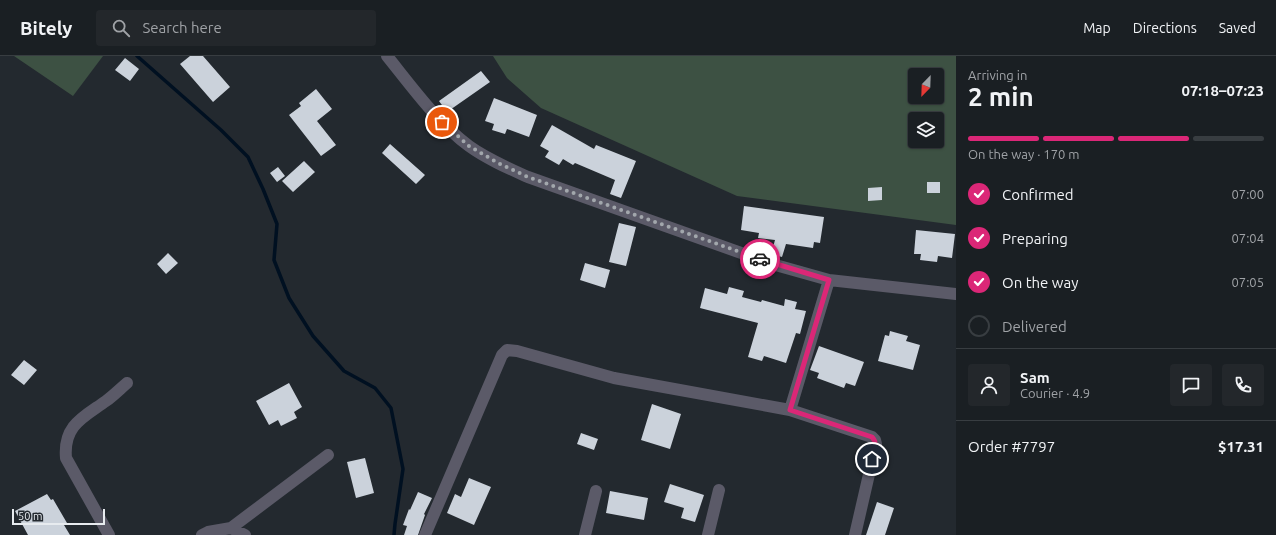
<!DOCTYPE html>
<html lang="en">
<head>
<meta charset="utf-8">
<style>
  :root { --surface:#1a1f23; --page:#23272b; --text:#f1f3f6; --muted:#9fa2a6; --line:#383d41; --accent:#db2777 }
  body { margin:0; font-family:Ubuntu,sans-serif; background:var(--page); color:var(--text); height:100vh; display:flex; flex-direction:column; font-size:15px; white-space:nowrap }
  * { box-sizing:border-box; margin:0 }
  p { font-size:13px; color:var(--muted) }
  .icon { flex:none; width:22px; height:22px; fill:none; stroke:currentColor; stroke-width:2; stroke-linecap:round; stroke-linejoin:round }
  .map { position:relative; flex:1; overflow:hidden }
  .side { display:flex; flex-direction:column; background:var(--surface); width:320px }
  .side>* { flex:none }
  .needle { width:26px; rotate:203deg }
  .tools { position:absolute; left:908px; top:12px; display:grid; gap:8px }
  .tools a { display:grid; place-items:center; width:36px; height:36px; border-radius:4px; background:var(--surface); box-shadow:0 1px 3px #0004,0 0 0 1px var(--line); font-size:20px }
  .scale { position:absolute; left:12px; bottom:10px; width:93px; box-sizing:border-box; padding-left:4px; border:2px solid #e7ebef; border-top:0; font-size:11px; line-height:14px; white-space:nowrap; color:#e7ebef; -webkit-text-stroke:3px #23292f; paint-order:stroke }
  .pin { position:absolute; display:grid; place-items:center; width:34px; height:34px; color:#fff; margin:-17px; border:2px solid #fff; border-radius:50%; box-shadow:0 1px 4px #0007 }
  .courier { position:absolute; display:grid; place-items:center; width:40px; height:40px; margin:-20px; border:3px solid #db2777; border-radius:50%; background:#fff; color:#222; box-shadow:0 1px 5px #0007 }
  .overview em { font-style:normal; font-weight:700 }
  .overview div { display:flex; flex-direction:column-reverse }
  .overview { display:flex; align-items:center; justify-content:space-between; height:68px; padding:0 12px }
  h1 { font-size:26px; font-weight:700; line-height:30px }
  .bar { display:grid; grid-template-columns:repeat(4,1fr); gap:6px 4px; align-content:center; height:48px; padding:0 12px }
  .bar i { height:5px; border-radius:3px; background:var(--line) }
  .bar .selected { background:var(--accent) }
  .bar p { grid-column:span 4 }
  .line { display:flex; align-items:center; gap:10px; padding:0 12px; border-top:1px solid var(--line) }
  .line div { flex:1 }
  .round { display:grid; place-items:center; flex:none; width:42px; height:42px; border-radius:4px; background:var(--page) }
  ol { padding:0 12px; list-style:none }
  li { display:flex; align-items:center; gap:12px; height:44px }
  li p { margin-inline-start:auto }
  li .icon { padding:4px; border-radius:50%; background:var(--accent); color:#fff; stroke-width:4 }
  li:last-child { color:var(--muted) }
  li i { width:22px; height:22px; border:2px solid var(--line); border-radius:50% }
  header { display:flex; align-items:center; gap:24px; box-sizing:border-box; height:56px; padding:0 20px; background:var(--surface); border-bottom:1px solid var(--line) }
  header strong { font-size:19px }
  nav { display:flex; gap:22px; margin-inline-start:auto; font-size:14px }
  .search { width:280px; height:36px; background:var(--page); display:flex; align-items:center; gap:10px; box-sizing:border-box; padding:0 14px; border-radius:4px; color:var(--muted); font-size:15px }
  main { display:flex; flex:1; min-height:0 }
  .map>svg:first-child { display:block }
  .green { fill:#3d5143; fill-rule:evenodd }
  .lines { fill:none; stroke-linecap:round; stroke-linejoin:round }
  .stream { stroke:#001021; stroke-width:3.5 }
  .building { fill:#cbd2db }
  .minor { stroke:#5b5a68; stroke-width:12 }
  .done { stroke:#a2a7ac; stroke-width:4; stroke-dasharray:0 7.2 }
  .route { stroke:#db2777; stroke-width:5 }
</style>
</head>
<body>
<header>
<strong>Bitely</strong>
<div class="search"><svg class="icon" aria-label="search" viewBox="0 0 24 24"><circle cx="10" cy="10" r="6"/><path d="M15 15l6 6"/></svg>Search here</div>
<nav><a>Map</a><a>Directions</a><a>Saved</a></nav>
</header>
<main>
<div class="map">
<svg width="956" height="479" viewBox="0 0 956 479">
  <rect width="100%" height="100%" fill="#23292f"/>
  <!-- green -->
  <path class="green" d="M14,0H103L73,40Z
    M493,0H956V169L737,140L541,52L507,22ZM915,19H937V41H915ZM915,63H937V85H915Z"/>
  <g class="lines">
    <!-- stream -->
    <path class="stream" d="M137,0L221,74L248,101L263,133L277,168L274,204L289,242L313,280L344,315L375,332L391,352L403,413L395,468L394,479"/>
  </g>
  <!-- building -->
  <path class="building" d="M190,0H203L230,31L213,46L180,8Z
    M125,2L139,13L130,25L115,14Z
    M481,15L490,26L447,56L439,45Z
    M316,33L332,53L317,65L336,89L321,100L289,59L301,50L299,47Z
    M494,42L537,59L529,81L507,73L505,78L492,74L494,68L485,65Z
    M552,69L594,93L596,89L636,105L621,142L610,138L615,124L575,107L573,109L563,103L559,109L545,101L549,95L540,90Z
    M390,88L425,119L416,128L382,97Z
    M304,105L315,116L293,136L282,125Z
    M278,111L285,120L277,126L270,117Z
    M927,126H940V137H927Z
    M882,131V144L868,145V132Z
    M744,150L824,161L820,187L814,186L813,192L786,188L782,201L771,198L775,184L758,182L759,177L741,174Z
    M619,167L636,171L626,210L609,206Z
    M916,174L955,178L952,202L938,200L937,206L920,204L921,198H914Z
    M168,197L178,207L166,218L157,208Z
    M585,207L610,214L605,232L580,224Z
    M729,231L744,235L742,241L761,246L762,244L784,250L785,243L797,246L795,253L806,255L800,278L796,277L786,307L764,300L762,305L748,301L758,267L700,252L705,232L727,238Z
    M890,275L908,280L906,285L920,289L913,314L878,305L885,279L889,280Z
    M819,290L864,306L855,330L846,327L844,332L817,322L819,317L810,314Z
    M24,304L37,314L24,329L11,319Z
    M289,327L302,351L294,356L297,362L281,370L278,364L269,369L256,345Z
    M652,348L681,358L670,393L641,384Z
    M581,377L598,383L594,394L577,388Z
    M365,402L374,437L356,442L347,406Z
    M469,422L491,431L474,469L447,457L455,438L461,441Z
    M670,428L704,439L695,466L681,462L684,452L664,446Z
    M610,435L648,442L644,464L606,457Z
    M418,436L432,442L424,458L425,459L418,479H404L407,470L403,469L409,453L410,454Z
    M47,438L51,444L53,443L67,467L64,469L70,479H28L15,455Z
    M877,446L894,452L885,479H866Z"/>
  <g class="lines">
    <!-- minor -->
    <path class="minor" d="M387,0C412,31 437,66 469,90C487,103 508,112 528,121L772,208L829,224L956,238
      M790,354L829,224
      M231,472L245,479
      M109,479L66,402C63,369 84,361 106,345C113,340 120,333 127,327
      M202,479L208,476L231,472L328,399
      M425,479L502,299L507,294L517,295L614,322L790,354L872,381L875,384L876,388L855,479
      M585,479L596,435
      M708,479L719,434"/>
  </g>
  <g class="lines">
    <!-- done -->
    <path class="done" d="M442,66L469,90L498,107L528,121L760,203"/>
    <!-- route -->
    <path class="route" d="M760,203L829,224L790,354L872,381C878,387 874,395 872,403"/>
  </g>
</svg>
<div class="tools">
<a><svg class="needle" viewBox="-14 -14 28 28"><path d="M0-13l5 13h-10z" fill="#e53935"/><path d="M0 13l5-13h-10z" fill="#9fa2a6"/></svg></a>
<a><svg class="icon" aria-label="layers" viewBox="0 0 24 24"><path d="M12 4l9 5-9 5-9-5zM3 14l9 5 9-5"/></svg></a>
</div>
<div class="scale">50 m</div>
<div class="pin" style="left:442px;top:66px;background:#ea580c"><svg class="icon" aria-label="bag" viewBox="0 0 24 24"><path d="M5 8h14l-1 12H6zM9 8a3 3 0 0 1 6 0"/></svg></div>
<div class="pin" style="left:872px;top:403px;background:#1f2937"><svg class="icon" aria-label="home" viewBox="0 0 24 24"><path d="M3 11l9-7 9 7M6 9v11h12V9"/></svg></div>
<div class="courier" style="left:760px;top:203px"><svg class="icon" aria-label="car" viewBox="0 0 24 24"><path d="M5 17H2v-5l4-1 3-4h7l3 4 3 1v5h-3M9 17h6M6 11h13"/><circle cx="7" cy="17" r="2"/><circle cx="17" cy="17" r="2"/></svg></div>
</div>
<section class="side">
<div class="overview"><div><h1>2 min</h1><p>Arriving in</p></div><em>07:18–07:23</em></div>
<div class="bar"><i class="selected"></i><i class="selected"></i><i class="selected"></i><i></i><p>On the way · 170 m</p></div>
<ol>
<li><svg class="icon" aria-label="check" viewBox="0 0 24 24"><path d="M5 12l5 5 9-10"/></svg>Confirmed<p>07:00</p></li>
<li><svg class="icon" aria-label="check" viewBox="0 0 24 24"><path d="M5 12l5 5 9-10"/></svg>Preparing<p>07:04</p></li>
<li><svg class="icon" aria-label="check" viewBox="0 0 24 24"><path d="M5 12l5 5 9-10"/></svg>On the way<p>07:05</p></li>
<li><i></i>Delivered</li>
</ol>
<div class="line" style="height:72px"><a class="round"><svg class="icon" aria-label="person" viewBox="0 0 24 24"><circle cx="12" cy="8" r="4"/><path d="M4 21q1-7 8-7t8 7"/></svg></a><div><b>Sam</b><p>Courier · 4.9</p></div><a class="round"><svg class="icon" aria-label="chat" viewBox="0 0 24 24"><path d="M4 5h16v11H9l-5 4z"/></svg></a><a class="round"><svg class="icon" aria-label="phone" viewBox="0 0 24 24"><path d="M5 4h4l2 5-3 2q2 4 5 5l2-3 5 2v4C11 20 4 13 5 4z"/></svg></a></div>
<div class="line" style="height:52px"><div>Order #7797</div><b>$17.31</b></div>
</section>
</main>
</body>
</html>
